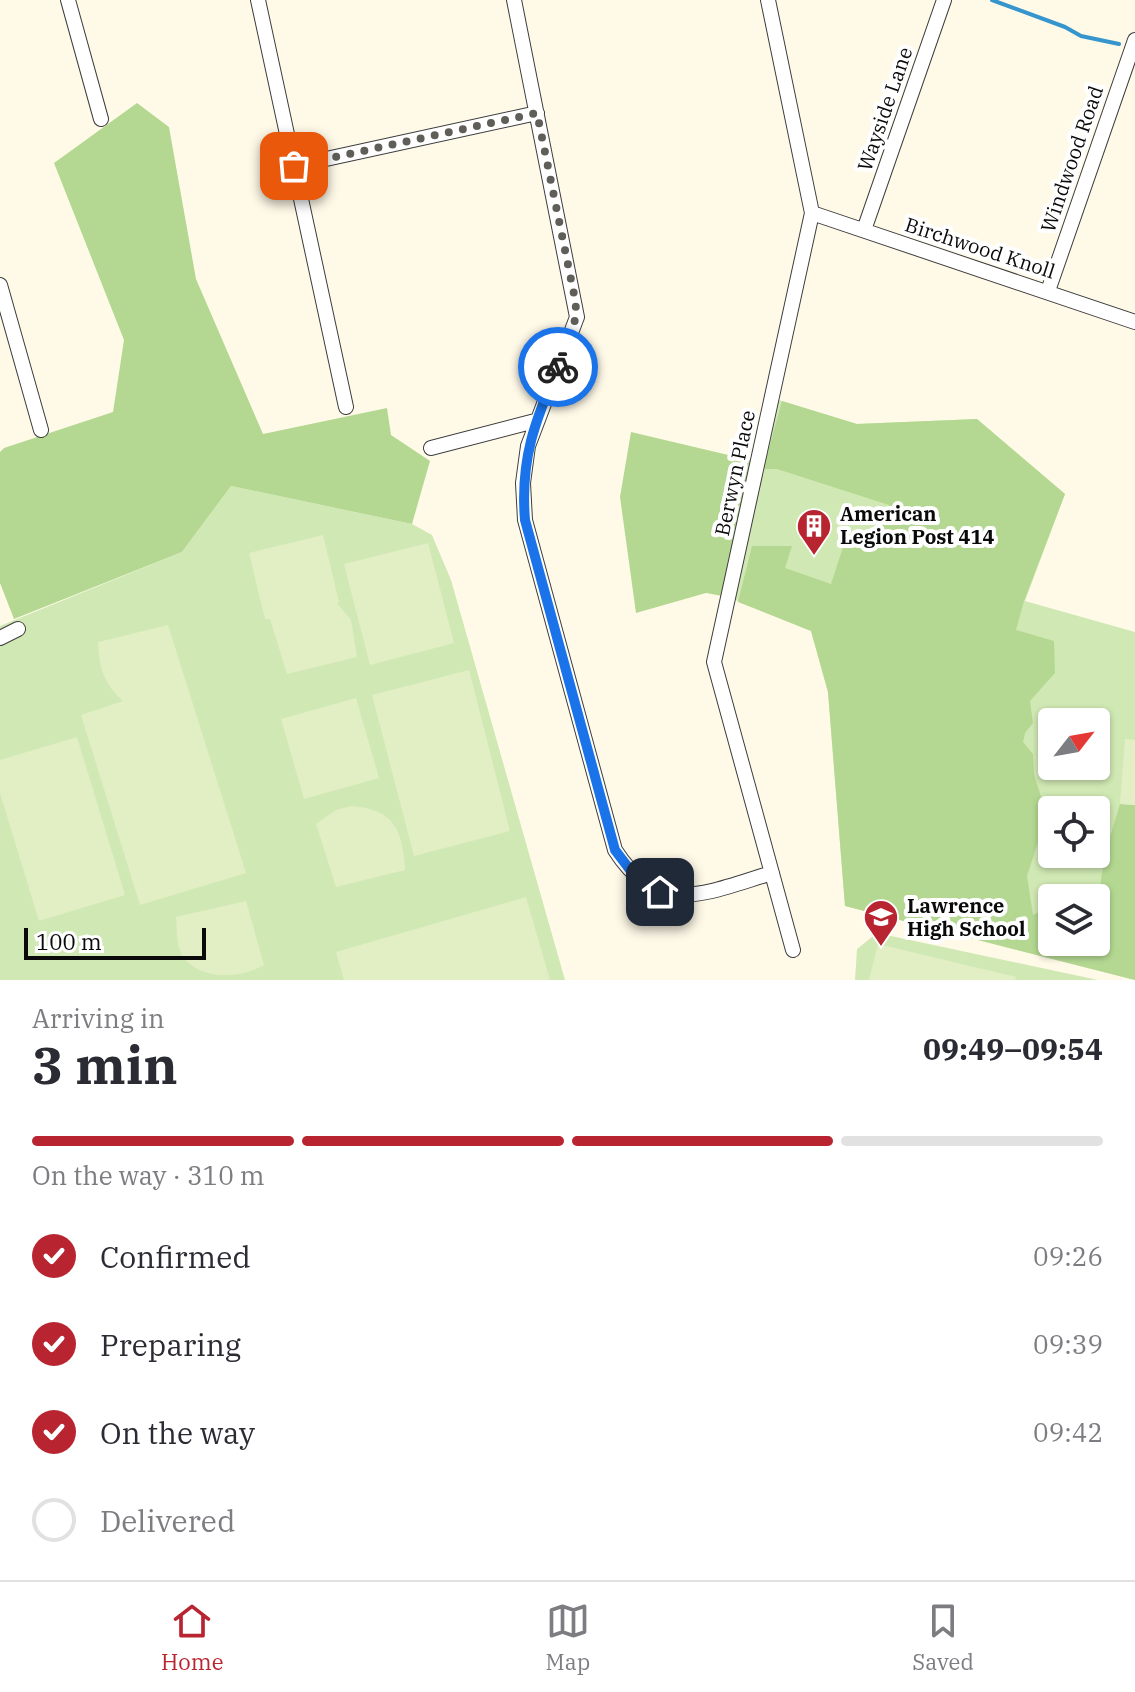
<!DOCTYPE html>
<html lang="en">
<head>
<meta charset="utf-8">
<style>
  :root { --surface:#fff; --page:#f7f7f7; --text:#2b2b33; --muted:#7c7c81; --line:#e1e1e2; --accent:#b92431 }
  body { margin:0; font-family:"IBM Plex Serif",serif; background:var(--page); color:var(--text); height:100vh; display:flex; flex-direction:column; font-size:30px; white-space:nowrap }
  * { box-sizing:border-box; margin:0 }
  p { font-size:26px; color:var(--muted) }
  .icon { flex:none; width:44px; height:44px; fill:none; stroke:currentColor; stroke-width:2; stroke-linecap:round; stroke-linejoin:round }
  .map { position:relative; height:980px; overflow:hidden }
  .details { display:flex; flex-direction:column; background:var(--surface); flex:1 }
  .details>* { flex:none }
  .needle { width:52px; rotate:59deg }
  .controls { position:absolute; left:1038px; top:708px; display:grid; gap:16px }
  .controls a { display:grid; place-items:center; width:72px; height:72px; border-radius:8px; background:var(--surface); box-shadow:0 2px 6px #0004; font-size:40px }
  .scale { position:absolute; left:24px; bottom:20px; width:182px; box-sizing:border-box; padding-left:8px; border:4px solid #0a0a0a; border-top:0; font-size:22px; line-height:28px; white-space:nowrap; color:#0a0a0a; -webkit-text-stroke:6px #fff; paint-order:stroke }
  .pin { position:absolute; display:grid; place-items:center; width:68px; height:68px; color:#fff; margin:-34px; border-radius:16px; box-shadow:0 4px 12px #0006 }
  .courier { position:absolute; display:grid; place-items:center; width:80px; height:80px; margin:-40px; border:6px solid #1a73e8; border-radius:50%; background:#fff; color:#222; box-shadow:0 2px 10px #0007 }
  .headline em { font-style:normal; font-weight:700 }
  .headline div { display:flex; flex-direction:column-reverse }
  .headline { display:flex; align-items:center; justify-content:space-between; height:136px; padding:0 32px }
  h1 { font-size:52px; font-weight:700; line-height:60px }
  .bar { display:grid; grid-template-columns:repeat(4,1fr); gap:12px 8px; align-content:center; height:96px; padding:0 32px }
  .bar i { height:10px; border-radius:6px; background:var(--line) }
  .bar .on { background:var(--accent) }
  .bar p { grid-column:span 4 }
  ol { padding:0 32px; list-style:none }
  li { display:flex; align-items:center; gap:24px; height:88px }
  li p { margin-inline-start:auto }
  li .icon { padding:8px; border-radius:50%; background:var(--accent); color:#fff; stroke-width:4 }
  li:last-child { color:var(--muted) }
  li i { width:44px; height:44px; border:4px solid var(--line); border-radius:50% }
  .dock { display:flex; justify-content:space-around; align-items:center; height:112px; border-top:2px solid var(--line); background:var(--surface); font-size:22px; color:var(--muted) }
  .dock a { display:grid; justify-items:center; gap:4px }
  .dock .on { color:var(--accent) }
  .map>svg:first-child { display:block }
  .green { fill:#d0e8b3; fill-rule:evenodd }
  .forest { fill:#b4d892 }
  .pitch { fill:#e2efc5 }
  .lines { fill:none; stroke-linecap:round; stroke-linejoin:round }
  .stream { stroke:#3595cc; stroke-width:4 }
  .minor-casing { stroke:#3d3d3d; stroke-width:16 }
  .minor { stroke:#fff; stroke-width:14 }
  .done { stroke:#605e58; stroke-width:8; stroke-dasharray:0 14.4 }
  .route { stroke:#1a73e8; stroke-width:10 }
  .labels { text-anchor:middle; stroke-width:8; stroke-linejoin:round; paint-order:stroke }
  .street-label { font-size:20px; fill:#0a0a0a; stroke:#fff }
  .poi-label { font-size:20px; font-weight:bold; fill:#0a0a0a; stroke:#fff; text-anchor:start }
</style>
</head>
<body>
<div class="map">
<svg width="1135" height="980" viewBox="0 0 1135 980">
  <rect width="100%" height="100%" fill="#fffae8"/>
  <!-- green -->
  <path class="green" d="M772,398L857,424L977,419L1065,494L1025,601L1135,632V980L845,906L828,692L811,631L728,597ZM1052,722H1096V766H1052ZM1052,810H1096V854H1052ZM1052,898H1096V942H1052Z
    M231,486L412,524L432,535L451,580L565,980H0V626L182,552Z
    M877,933L1098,980H855L857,949Z"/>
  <!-- forest -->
  <path class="forest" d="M137,103L169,127L196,279L263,434L387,408L391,435L430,461L412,524L231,486L182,552L14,619L0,583V452L4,448L113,412L124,340L54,163Z
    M782,401L857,424L977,419L1065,494L1024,601L1016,630L1054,641L1055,673L1030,701L1033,723L1025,733L1023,742L1033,754L1034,775L1047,815L1027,876L1033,915L1052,905V942H1096V898H1066L1073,894L1099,892L1106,850L1120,804L1135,805V980L845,906L828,692L811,631L738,602L752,546H792L785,568L831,584L848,532L878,541L889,505L777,469H763Z
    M631,432L758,462L728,597L706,593L636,613L620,497Z"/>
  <!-- pitch -->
  <path class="pitch" d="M323,535L339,602L337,603L351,620L357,657L287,674L270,619H265L249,553Z
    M428,543L454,643L370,665L344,564Z
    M168,625L246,873L140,905L81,715L123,701C104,684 99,668 98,642Z
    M469,670L510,831L414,856L372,695Z
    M356,698L379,778L304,799L281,719Z
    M77,737L125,895L39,921L0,793V760Z
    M1125,739L1135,740V805L1120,804Z
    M351,806C394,809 403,830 405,870L336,887L316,824L336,810Z
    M526,897L550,980H344L336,952Z
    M246,901L264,965C238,980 198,980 182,955C176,943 177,929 176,917Z
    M878,944L1016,977L1015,980H869Z"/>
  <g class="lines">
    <!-- stream -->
    <path class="stream" d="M992,0L1065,27L1081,36L1119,44"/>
    <!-- minor casing -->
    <g class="minor-casing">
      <path id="minor" d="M68,0L101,119
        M258,0L346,407
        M514,0L577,317L528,446L523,483L525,520L615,850C659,919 708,892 772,873
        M768,0L812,213L714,662L793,950
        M294,166L537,113
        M812,213L1135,322
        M864,230L944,0
        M0,285L41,430
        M1048,291L1135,40
        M431,448L535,421
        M0,638L18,629"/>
    </g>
    <!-- minor -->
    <use href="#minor" class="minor"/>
  </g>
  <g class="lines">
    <!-- done -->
    <path class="done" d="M294,166L537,113L576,304L574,329L558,367"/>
    <!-- route -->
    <path class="route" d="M558,367C535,421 520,459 525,520L615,850L634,875L660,892"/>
  </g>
  <!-- icons -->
  <defs>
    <g id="building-pin" transform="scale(1.8)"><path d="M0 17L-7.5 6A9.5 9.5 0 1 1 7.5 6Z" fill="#b92431" stroke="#fff"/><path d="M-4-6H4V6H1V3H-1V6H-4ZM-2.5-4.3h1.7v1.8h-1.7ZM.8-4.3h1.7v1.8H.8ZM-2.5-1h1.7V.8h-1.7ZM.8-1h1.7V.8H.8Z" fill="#fff"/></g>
    <g id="school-pin" transform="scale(1.8)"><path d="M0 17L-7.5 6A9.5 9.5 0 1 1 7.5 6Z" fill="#b92431" stroke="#fff"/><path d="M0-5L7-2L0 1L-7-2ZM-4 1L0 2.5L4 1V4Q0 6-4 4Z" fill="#fff"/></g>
  </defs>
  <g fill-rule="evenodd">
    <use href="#building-pin" x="814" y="526"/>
    <use href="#school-pin" x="881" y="917"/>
  </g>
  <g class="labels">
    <!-- street labels -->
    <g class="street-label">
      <text transform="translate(885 109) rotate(-71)" y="7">Wayside Lane</text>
      <text transform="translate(1072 159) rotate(-71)" y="7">Windwood Road</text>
      <text transform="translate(980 248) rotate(18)" y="7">Birchwood Knoll</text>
      <text transform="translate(735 473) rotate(-78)" y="7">Berwyn Place</text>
    </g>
    <!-- poi labels -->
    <g class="poi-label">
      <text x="840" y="521">American<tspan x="840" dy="23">Legion Post 414</tspan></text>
      <text x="907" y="913">Lawrence<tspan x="907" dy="23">High School</tspan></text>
    </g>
  </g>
</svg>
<div class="controls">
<a><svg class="needle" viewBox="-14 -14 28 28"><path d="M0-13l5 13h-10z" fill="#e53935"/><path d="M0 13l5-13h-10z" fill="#7c7c81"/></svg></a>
<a><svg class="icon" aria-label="locate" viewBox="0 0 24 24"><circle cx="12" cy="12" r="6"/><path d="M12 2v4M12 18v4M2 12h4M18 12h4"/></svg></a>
<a><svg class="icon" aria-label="layers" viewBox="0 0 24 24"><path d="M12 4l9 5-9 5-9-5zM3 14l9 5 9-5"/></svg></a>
</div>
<div class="scale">100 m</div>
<div class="pin" style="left:294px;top:166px;background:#ea580c"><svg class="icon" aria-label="bag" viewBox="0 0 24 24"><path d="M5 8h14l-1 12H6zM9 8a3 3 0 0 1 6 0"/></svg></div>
<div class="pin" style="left:660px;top:892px;background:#1f2937"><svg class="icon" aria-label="home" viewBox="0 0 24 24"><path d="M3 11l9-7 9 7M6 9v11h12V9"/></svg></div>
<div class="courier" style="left:558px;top:367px"><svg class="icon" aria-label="bike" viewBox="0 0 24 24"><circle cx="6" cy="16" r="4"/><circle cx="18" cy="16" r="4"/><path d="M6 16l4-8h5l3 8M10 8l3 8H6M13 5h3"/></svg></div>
</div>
<section class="details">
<div class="headline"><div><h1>3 min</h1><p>Arriving in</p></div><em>09:49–09:54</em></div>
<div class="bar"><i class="on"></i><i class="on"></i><i class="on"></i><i></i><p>On the way · 310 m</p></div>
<ol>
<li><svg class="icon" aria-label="check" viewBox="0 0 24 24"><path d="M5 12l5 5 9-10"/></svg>Confirmed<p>09:26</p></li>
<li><svg class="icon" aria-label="check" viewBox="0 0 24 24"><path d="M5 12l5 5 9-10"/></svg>Preparing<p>09:39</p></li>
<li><svg class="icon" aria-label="check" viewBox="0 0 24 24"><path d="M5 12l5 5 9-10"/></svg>On the way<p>09:42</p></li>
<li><i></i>Delivered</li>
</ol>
</section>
<nav class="dock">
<a class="on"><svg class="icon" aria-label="home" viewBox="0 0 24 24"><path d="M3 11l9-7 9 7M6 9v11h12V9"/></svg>Home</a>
<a><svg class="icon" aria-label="map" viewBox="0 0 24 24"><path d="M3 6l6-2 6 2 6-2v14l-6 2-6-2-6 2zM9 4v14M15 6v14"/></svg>Map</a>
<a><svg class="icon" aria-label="saved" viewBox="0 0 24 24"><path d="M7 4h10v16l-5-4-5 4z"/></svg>Saved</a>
</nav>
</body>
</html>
